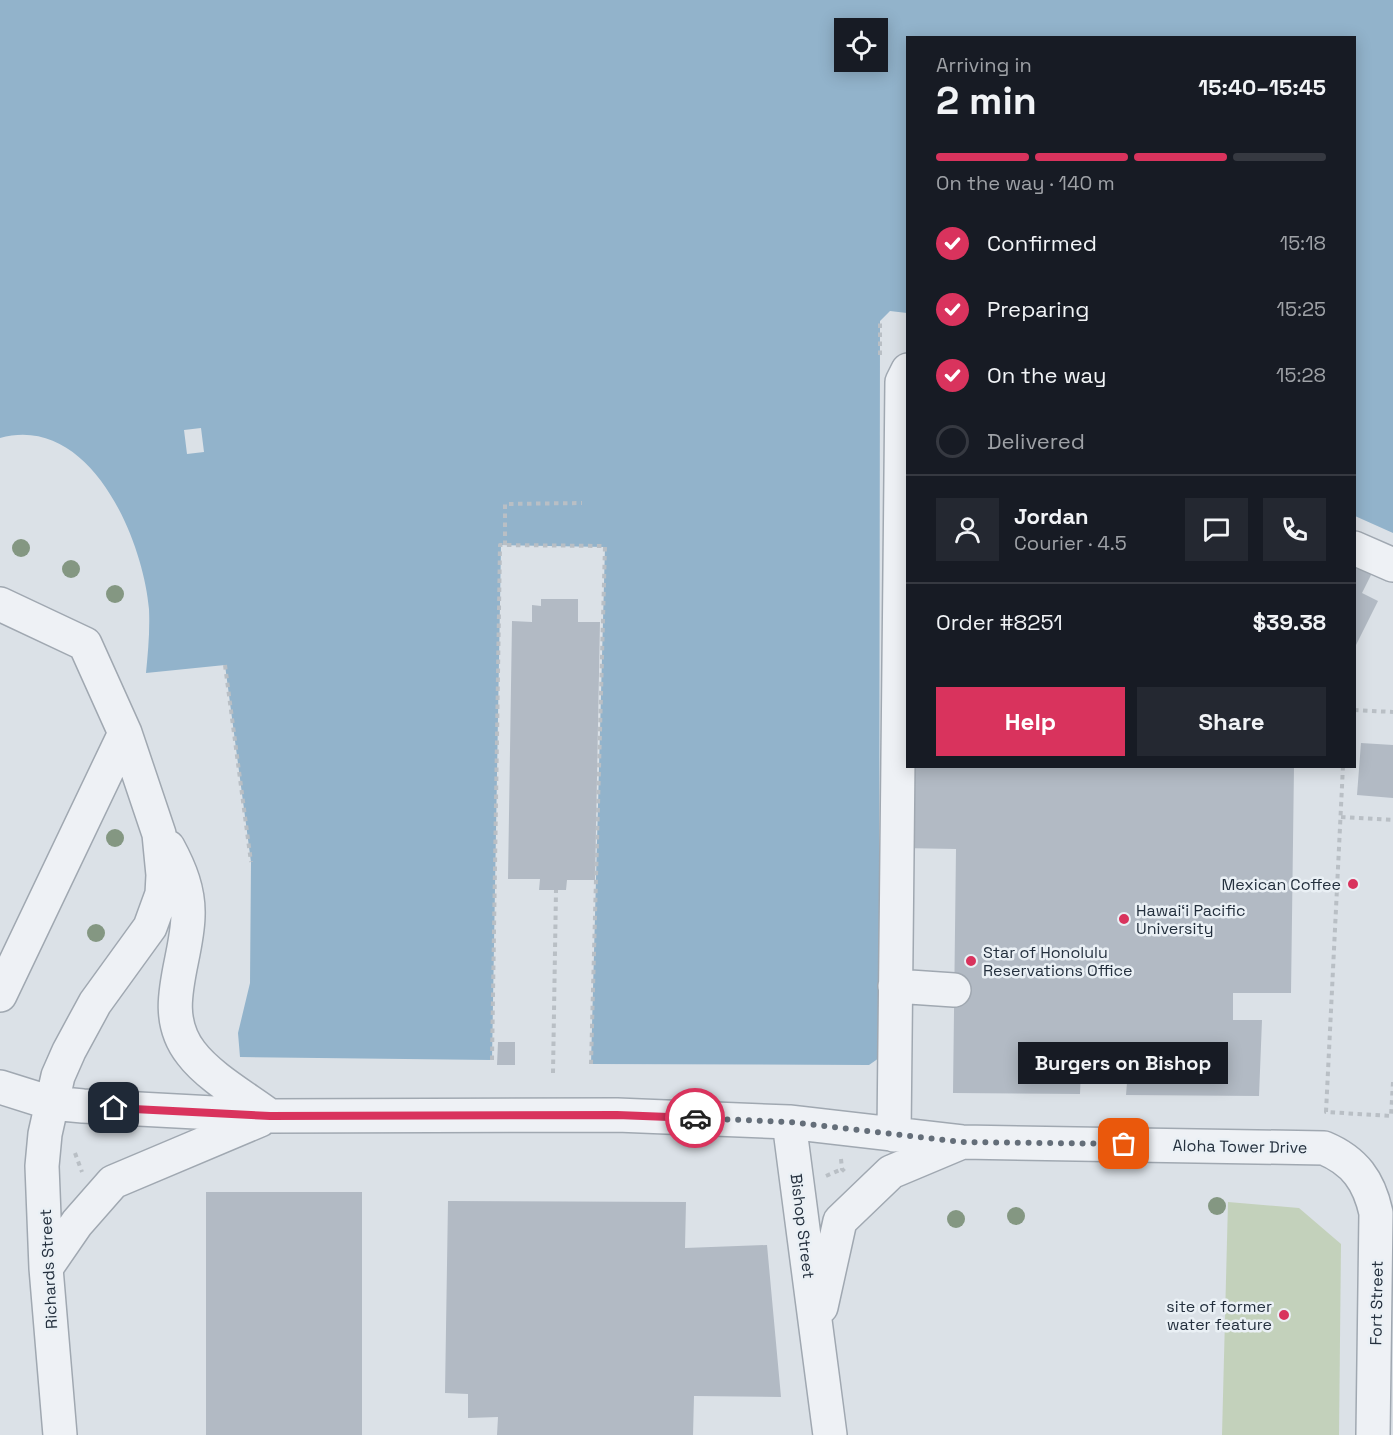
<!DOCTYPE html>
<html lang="en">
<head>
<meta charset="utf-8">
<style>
  :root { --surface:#171b24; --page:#242831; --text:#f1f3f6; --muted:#9ea1a6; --line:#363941; --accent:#d9335d }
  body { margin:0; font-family:"Space Grotesk",sans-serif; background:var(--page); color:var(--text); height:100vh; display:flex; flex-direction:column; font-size:22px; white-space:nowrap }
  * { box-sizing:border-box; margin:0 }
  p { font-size:20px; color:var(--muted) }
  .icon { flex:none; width:33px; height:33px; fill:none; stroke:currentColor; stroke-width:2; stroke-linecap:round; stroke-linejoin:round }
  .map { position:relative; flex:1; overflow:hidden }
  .sheet { position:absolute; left:906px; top:36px; width:450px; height:732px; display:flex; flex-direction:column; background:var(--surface); border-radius:0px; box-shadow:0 3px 15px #0003 }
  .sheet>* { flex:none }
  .fabs { position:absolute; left:834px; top:18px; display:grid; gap:12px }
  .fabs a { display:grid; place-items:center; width:54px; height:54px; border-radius:0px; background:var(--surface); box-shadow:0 3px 15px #0003; font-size:30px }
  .pin { position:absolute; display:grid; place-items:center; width:51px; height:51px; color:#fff; margin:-26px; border-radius:12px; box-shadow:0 3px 9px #0006 }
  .courier { position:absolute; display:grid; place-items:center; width:60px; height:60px; margin:-30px; border:4px solid #d9335d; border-radius:50%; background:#fff; color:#222; box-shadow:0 2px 8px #0007 }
  .bubble { position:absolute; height:42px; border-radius:0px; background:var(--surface); box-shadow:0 3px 15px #0003; font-size:20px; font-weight:700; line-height:42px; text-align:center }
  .head em { font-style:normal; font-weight:700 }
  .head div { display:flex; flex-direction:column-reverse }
  .head { display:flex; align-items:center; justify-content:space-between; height:102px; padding:0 30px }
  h1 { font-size:39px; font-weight:700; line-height:45px }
  .bar { display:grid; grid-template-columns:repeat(4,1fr); gap:9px 6px; align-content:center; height:72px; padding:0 30px }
  .bar i { height:8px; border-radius:4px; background:var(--line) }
  .bar .current { background:var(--accent) }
  .bar p { grid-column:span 4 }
  .line { display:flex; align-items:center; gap:15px; padding:0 30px; border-top:2px solid var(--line) }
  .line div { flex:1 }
  .round { display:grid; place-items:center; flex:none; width:63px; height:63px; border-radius:0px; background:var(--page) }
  ol { padding:0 30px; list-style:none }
  li { display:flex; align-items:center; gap:18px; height:66px }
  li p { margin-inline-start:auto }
  li .icon { padding:6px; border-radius:50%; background:var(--accent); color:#fff; stroke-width:4 }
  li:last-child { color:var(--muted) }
  li i { width:33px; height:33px; border:3px solid var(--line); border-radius:50% }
  .cta { display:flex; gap:12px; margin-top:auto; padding:12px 30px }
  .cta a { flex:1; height:69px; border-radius:0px; background:var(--accent); color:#fff; font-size:24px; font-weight:700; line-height:69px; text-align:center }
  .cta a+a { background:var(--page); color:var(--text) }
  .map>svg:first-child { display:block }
  .green { fill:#c3d1bb }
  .water { fill:#92b3cb; fill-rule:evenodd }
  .pier { fill:#dbe1e7 }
  .building { fill:#b2bac4 }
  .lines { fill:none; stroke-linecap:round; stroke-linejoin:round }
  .minor-casing { stroke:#a0a8b1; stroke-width:36 }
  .path { stroke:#b9bfc5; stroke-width:4; stroke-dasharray:4.5 4.5; stroke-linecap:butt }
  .minor { stroke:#eef1f5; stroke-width:33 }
  .tree { fill:#849782 }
  .done { stroke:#646e79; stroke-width:6; stroke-dasharray:0 10.8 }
  .route { stroke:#d9335d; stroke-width:8 }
  .poi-dot { fill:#d9335d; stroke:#eaf0f5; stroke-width:2 }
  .labels { text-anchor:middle; stroke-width:5; stroke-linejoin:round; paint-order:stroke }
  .poi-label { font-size:16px; fill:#24303e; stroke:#eaf0f5; text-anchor:end }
  .street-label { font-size:16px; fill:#24303e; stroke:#eaf0f5 }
</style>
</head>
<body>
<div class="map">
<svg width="1393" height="1435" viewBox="0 0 1393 1435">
  <rect width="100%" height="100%" fill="#dbe1e7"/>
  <!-- green -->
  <path class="green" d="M1228,1202L1299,1208L1341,1244L1339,1435H1222Z"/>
  <!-- water -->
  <path class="water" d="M0,0H1393V533L1355,516L1354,38H908L907,313L890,311L880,321L879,1058L869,1065L591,1064L605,547L501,545L492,1060L240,1057L238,1033L250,983L251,862L225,665L146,673C148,652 150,631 149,609C143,539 90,413 0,438ZM844,28H878V62H844Z"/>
  <!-- pier -->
  <path class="pier" d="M201,428L204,452L187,454L184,430Z"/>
  <!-- building -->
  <path class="building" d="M1354,561L1373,571L1362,593L1378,601L1354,649Z
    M541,599H578V622H600L595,880H567L566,890H539L540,879H508L512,621L532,622V605L541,606Z
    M1361,743L1393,745V798L1357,795Z
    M910,766H1294L1291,993H1233V1020H1262L1259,1096L1126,1095L1130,1045L1082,1044L1080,1094L953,1093L956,849L902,848Z
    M498,1042H515V1065H497Z
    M206,1192H362V1435H206Z
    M448,1201L686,1202L685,1248L767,1245L781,1397L694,1396L693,1435H497L498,1417L468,1418V1394L445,1393Z"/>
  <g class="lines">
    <!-- minor casing -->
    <g class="minor-casing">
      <path id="minor" d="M1354,548L1393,565
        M0,604L85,644L125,733L159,834L163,875L162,894L150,927L95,1003L69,1051L58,1076L45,1134L42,1166L46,1268L60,1435
        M168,847C180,869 189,891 188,916C187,963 158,1011 191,1053C209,1077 246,1098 270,1116
        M895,986L954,990
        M0,995L125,733
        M0,1087L51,1103L83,1106L270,1116L617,1115L789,1122L962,1142L1324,1148C1355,1161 1369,1181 1376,1213L1373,1435
        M789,1122L830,1435
        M894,1135L902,382L908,370
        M46,1268L77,1223L113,1182L260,1120
        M821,1307L840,1221L891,1172L960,1143"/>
    </g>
    <!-- path -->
    <path class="path" d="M880,355V321
      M505,545V504L582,503
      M225,665L251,862
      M1354,710L1393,712
      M1343,766L1326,1112L1391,1116L1393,1082
      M1341,817L1393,820
      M492,1060L500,545L605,546L591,1064
      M553,1073L556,890
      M75,1153L82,1172
      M841,1159L842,1169L847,1174
      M826,1176L842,1169"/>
    <!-- minor -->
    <use href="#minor" class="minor"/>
  </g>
  <!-- trees -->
  <g class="tree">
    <circle cx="21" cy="548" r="9"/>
    <circle cx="71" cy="569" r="9"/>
    <circle cx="115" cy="594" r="9"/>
    <circle cx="115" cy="838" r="9"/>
    <circle cx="96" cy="933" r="9"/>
    <circle cx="1217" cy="1206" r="9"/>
    <circle cx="1016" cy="1216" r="9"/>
    <circle cx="956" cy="1219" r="9"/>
  </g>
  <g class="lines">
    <!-- done -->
    <path class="done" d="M695,1118L789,1122L962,1142L1124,1144"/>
    <!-- route -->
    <path class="route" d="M114,1108L270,1116L617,1115L695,1118"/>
  </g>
  <!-- markers -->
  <g class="poi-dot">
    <circle cx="1353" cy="884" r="6"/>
    <circle cx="1124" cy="919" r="6"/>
    <circle cx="971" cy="961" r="6"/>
    <circle cx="1284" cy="1315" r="6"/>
  </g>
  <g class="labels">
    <!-- poi labels -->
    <g class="poi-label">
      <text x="1341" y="890">Mexican Coffee</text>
      <text x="1136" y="916" text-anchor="start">Hawai‘i Pacific<tspan x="1136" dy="18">University</tspan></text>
      <text x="983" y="958" text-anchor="start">Star of Honolulu<tspan x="983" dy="18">Reservations Office</tspan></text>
      <text x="1272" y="1312">site of former<tspan x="1272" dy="18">water feature</tspan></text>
    </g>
    <!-- street labels -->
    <g class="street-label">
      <text transform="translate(1240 1146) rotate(1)" y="6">Aloha Tower Drive</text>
      <text transform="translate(803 1226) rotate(83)" y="6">Bishop Street</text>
      <text transform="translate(48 1269) rotate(-93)" y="6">Richards Street</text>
      <text transform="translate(1376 1303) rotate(-89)" y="6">Fort Street</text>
    </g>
  </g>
</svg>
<div class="fabs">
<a><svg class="icon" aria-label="locate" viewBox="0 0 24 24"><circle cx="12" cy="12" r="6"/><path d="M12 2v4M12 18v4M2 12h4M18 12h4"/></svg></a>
</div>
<div class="pin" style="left:1124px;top:1144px;background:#ea580c"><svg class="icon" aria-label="bag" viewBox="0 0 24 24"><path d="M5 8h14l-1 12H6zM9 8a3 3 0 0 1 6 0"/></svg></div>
<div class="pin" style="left:114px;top:1108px;background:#1f2937"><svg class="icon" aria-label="home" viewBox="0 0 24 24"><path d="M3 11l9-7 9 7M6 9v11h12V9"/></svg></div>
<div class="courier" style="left:695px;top:1118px"><svg class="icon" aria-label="car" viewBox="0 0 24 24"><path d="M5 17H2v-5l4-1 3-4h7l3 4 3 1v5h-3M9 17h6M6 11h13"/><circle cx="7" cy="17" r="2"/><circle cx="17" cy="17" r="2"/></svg></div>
<div class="bubble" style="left:1018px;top:1042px;width:210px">Burgers on Bishop</div>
<section class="sheet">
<div class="head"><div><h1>2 min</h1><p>Arriving in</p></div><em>15:40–15:45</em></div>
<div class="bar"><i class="current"></i><i class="current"></i><i class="current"></i><i></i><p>On the way · 140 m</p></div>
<ol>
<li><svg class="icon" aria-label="check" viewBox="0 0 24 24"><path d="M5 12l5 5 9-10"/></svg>Confirmed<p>15:18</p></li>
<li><svg class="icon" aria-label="check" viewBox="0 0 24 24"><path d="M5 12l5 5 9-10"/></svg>Preparing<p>15:25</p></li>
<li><svg class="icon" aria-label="check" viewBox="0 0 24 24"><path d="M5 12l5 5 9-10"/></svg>On the way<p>15:28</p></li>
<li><i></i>Delivered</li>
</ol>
<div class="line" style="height:108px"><a class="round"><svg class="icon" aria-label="person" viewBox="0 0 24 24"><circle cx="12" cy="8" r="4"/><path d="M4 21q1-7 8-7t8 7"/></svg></a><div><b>Jordan</b><p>Courier · 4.5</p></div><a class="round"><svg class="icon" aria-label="chat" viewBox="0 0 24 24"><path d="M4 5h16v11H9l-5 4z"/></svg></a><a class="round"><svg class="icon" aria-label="phone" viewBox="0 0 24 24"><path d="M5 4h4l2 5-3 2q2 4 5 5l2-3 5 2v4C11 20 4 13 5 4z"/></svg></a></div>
<div class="line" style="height:78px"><div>Order #8251</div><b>$39.38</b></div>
<div class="cta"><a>Help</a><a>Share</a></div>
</section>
</div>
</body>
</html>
